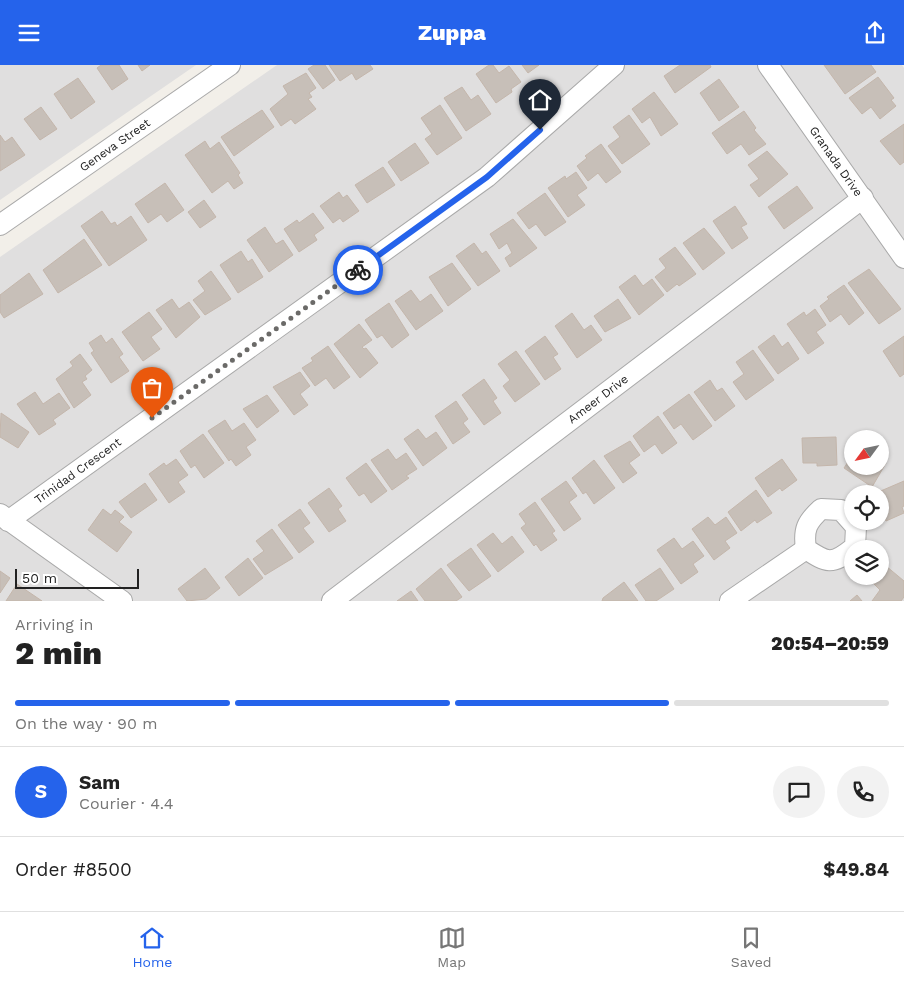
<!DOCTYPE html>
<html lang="en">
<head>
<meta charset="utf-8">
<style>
  :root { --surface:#fff; --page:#f2f2f2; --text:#222; --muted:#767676; --line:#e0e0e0; --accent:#2563eb }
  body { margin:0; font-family:"Work Sans",sans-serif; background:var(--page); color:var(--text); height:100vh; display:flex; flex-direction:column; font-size:19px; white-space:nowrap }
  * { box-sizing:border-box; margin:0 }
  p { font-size:16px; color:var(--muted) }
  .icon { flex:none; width:28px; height:28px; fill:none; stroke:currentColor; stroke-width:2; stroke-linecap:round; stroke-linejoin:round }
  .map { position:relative; height:536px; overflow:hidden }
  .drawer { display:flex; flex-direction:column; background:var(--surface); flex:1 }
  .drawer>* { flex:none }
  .needle { width:32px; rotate:237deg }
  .fabs { position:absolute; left:844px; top:365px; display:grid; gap:10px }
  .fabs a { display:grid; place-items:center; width:45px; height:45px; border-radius:50%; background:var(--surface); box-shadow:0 1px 4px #0004; font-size:25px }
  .scale { position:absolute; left:15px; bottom:12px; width:124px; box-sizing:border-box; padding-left:5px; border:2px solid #222; border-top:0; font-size:14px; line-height:18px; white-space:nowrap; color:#222; -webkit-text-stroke:4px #fff; paint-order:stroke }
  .pin { position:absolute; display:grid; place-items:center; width:42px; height:42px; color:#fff; margin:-51px -21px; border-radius:50% 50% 50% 0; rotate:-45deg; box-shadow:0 0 5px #0007 }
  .pin .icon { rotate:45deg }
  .courier { position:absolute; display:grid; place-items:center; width:50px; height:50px; margin:-25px; border:4px solid #2563eb; border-radius:50%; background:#fff; color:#222; box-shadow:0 1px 6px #0007 }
  .overview em { font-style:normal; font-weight:800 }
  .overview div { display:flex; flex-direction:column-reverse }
  .overview { display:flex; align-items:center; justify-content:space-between; height:85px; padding:0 15px }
  h1 { font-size:32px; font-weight:800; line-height:38px }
  .bar { display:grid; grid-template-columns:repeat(4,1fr); gap:8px 5px; align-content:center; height:60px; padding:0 15px }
  .bar i { height:6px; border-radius:4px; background:var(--line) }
  .bar .on { background:var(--accent) }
  .bar p { grid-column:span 4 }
  .line { display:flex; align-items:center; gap:12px; padding:0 15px; border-top:1px solid var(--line) }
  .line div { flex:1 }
  .round { display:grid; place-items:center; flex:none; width:52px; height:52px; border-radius:26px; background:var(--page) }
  header { display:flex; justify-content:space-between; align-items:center; height:65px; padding:0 15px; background:var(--accent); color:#fff; font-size:22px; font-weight:800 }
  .dock { display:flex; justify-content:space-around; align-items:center; height:70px; border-top:1px solid var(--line); background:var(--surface); font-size:14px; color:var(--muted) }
  .dock a { display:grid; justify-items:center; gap:2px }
  .dock .on { color:var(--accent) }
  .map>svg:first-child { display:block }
  .residential { fill:#e0dfdf; fill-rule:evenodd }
  .building { fill:#c7bfb8; stroke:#c4b6ab }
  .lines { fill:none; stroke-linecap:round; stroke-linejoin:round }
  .minor-casing { stroke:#a9a9a9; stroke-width:22 }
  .minor { stroke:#fff; stroke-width:20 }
  .done { stroke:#6b6a68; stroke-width:5; stroke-dasharray:0 9 }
  .route { stroke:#2563eb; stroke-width:6 }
  .labels { text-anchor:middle; stroke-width:5; stroke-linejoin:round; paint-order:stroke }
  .street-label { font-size:12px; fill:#222; stroke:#fff }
</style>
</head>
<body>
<header><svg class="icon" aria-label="menu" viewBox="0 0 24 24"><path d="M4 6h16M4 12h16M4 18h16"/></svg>Zuppa<svg class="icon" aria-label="share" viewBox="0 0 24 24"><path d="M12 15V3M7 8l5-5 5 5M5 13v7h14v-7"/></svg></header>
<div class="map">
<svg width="904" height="536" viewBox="0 0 904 536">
  <rect width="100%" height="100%" fill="#f2efe9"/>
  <!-- residential -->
  <path class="residential" d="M0,0H196L0,135Z
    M277,0H902L904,3V536H0V192ZM852,374H880V401H852ZM852,429H880V456H852ZM852,484H880V511H852Z"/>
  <!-- building -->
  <path class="building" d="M101,0H119L128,14L112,25L97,3Z
    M138,0H150L142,6Z
    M314,0H325L335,15L323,24L308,4Z
    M329,0H370L373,4L356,15L352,8L340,16Z
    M489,0H493L499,8L509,1L521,17L511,24L512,27L496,38L476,9Z
    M522,0H539L528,8Z
    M680,0H710L711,2L675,28L664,11Z
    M824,0H871L876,7L845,29Z
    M306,8L316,23L309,28L312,32L308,34L316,44L295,59L291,54L281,61L270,44L288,29L283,21Z
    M878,12L894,33L891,35L896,41L880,54L871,42L862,49L849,33Z
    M78,13L95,37L71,54L54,29Z
    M719,14L739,42L719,56L700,28Z
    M462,22L471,35L478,30L491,49L466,66L444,33Z
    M654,27L678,59L661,71L650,52L642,58L632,44Z
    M440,40L462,73L437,90L425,74L432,69L421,53Z
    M41,42L57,64L40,75L24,54Z
    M262,45L274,62L234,91L221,72Z
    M744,46L756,63L754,65L766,79L749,90L741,79L727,89L712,68Z
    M629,50L650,79L622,99L608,81L620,72L613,62Z
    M904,59V97L900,100L880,76Z
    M0,70L5,77L12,72L25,90L0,106Z
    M205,76L210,84L219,77L240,108L238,110L243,118L234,124L228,116L212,128L185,90Z
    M415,78L429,98L401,116L388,97Z
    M601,79L621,107L606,118L598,108L588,116L577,101L587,93L585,91Z
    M767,86L788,109L759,132L750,120L759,114L748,100Z
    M383,102L395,120L367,138L355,120Z
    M576,107L587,123L577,130L585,140L568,152L548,123L565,111L566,114Z
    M165,118L184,145L167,157L161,149L148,158L135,139Z
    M797,121L813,143L784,164L768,142Z
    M339,127L343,133L347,130L359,146L343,157L340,153L333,158L320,141Z
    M545,128L566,157L545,171L536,159L529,164L517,148Z
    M204,135L216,152L200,163L188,147Z
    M735,141L747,159L741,162L748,173L732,184L713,156Z
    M102,146L111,159L115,157L117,161L131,151L147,175L109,201L81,161Z
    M313,148L324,163L314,170L317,175L299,187L284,164L297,155L299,158Z
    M513,154L537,183L510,202L505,193L512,188L507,178L499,184L490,169Z
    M265,162L276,179L283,175L293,190L269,207L247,175Z
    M704,163L725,188L703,205L683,178Z
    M84,174L102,200L58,228L43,205Z
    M474,178L482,189L486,186L500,206L478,221L456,191Z
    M675,182L696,209L679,221L677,219L667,227L655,212L666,203L659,194Z
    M241,186L248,197L252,194L263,212L238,228L220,200Z
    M452,198L471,224L448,241L429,212Z
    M869,204L901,244L879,259L848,218Z
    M211,206L231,234L205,250L193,235L205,226L198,216Z
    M29,208L43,229L4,253L0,247V230Z
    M635,210L643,221L652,214L664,230L639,250L619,222Z
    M844,220L864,248L849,260L841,249L830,257L820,241L829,234L827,232Z
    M411,225L420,237L431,229L443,246L416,265L395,236Z
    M172,234L179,244L189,237L200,252L176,273L156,245Z
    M618,234L631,253L605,267L594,251Z
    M389,238L409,270L392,283L382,270L377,273L365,255Z
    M815,244L826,260L816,267L824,278L808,289L787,259L804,247L806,251Z
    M149,247L162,264L151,272L160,284L143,296L122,267Z
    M572,248L584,265L591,260L602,275L577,293L555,261Z
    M359,259L372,275L362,282L364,284L366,283L378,298L360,313L334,279Z
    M101,270L106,278L112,273L123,289L119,292L129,306L111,318L91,288L94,286L89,278Z
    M774,270L782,282L788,277L799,294L778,309L758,282Z
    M545,271L558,289L553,292L561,304L545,315L525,286Z
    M904,271V309L900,312L883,286Z
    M328,281L350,312L334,324L326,313L315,321L302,303L313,296L311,293Z
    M753,285L774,315L746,335L733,317L744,309L736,297Z
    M516,286L540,319L515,337L503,321L510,315L498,299Z
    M80,289L92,305L85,311L87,314L82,317L91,330L74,343L56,314L73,301L70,297Z
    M300,307L310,321L300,329L308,340L294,350L273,322Z
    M484,314L497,333L493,336L501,348L484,360L462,330Z
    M710,315L717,326L722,323L735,341L715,356L694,327Z
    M35,327L43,339L59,328L70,343L53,355L56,359L39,370L17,339Z
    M689,329L712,361L693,375L681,359L674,364L663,348Z
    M267,330L279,346L257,363L243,344Z
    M456,336L468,354L463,358L470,367L453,379L435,351Z
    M1,348L29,367L18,383L0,372Z
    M658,351L677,378L662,389L655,379L644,387L633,371Z
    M225,355L232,366L244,358L256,375L246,382L251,390L236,401L231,394L229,396L208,366Z
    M418,364L426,374L436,367L447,383L423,401L404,374Z
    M203,369L224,398L204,413L195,400L191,403L180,386Z
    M836,372L837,400L817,401V398H803L802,373Z
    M630,376L640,390L629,398L637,408L623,418L604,391Z
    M388,384L396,395L406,388L417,404L406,411L409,413L392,425L371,395Z
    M852,391V401H880V394L886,398L872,422L844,403Z
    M176,394L188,410L178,417L185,427L169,438L149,409L164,398L166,401Z
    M782,394L797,415L782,426L780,423L768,432L755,413Z
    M594,395L615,423L594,439L586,427L583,429L572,413Z
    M366,398L387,426L371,438L364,428L359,431L346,413Z
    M566,416L577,431L569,437L581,454L564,466L541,434Z
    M904,416V441L902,442L904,448L886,456L881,443H882L880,429L876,428Z
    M145,418L157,435L131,453L119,437Z
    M329,423L342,441L338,444L346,456L329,467L308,438Z
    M756,425L772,448L757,458L755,455L741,466L728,447Z
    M535,437L555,466L552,468L557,475L541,486L536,479L534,481L521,463L526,459L519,449Z
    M103,444L111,450L115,445L124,452L119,457L132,467L117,487L88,465Z
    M300,444L310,458L303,463L314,477L299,488L278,460Z
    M708,452L715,460L726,452L737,468L725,476L730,483L714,495L692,464Z
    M272,464L293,493L265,510L253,494L264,486L256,476Z
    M493,468L502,479L512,471L524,487L498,507L477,480Z
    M674,473L682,484L693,476L704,491L693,499L698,507L681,519L657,485Z
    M471,483L491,511L469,526L447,500Z
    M248,493L263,513L239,531L225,512Z
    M886,501L904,516V532L901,536H872L880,525L872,517L877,511H880V508Z
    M205,503L220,523L206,534L187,536L178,524Z
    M441,503L462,532L456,536H425L416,524Z
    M660,503L674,524L656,536H646L635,520Z
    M0,506L10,513L0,528Z
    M624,517L638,536H602L603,533Z
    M17,519L42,536H6Z
    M411,526L418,536H397Z
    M857,530L862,536H850Z"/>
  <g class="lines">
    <!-- minor casing -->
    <g class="minor-casing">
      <g id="minor">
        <path id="s1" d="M768,0L904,193"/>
        <path id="s2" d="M0,160L230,0"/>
        <path d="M0,449L122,536"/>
        <path id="s3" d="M8,456L487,112L614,0"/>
        <path d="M852,484C832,500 827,498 806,484C803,464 807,457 821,444L841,445L856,462L855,482L853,484"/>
        <path id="s4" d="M332,536L863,133"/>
        <path d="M730,536L806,484"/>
      </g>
    </g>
    <!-- minor -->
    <use href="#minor" class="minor"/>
  </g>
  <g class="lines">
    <!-- done -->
    <path class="done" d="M152,353L358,205"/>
    <!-- route -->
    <path class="route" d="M358,205L487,112L540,65"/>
  </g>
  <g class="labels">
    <!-- street labels -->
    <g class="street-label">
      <text dy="4" stroke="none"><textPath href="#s2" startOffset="140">Geneva Street</textPath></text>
      <text dy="4" stroke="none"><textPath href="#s1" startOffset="118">Granada Drive</textPath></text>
      <text dy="4" stroke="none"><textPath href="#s4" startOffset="334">Ameer Drive</textPath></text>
      <text dy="4" stroke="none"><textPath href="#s3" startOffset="86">Trinidad Crescent</textPath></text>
    </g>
  </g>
</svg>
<div class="fabs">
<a><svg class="needle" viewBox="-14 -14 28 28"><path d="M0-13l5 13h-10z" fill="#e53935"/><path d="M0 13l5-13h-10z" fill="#767676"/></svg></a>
<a><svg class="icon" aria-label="locate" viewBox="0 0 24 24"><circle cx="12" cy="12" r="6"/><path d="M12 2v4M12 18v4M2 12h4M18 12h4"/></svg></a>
<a><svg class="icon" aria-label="layers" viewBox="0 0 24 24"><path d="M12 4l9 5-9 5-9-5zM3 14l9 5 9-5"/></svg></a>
</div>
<div class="scale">50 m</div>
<div class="pin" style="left:152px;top:353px;background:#ea580c"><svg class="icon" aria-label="bag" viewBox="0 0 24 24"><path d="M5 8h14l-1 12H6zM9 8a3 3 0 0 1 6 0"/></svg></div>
<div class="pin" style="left:540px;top:65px;background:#1f2937"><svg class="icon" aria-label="home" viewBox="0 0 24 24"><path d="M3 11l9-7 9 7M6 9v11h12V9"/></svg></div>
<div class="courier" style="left:358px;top:205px"><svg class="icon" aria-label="bike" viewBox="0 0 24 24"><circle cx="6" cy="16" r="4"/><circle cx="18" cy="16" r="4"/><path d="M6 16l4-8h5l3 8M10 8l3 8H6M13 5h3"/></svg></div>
</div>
<section class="drawer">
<div class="overview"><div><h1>2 min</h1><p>Arriving in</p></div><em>20:54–20:59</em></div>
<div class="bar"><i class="on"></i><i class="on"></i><i class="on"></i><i></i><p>On the way · 90 m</p></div>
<div class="line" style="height:90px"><b class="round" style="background:var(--accent);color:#fff">S</b><div><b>Sam</b><p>Courier · 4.4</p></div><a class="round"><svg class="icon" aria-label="chat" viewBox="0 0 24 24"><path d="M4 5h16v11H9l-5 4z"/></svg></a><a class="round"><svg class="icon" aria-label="phone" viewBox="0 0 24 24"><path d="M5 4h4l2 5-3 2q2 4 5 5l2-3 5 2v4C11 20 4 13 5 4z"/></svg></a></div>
<div class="line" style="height:65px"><div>Order #8500</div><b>$49.84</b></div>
</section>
<nav class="dock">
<a class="on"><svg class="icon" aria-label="home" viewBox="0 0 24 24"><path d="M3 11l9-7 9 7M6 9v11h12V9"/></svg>Home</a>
<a><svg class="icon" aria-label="map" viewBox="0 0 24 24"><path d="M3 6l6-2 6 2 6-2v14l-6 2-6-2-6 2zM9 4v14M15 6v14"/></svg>Map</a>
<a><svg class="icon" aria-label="saved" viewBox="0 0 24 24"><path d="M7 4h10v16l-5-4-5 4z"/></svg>Saved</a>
</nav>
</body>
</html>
